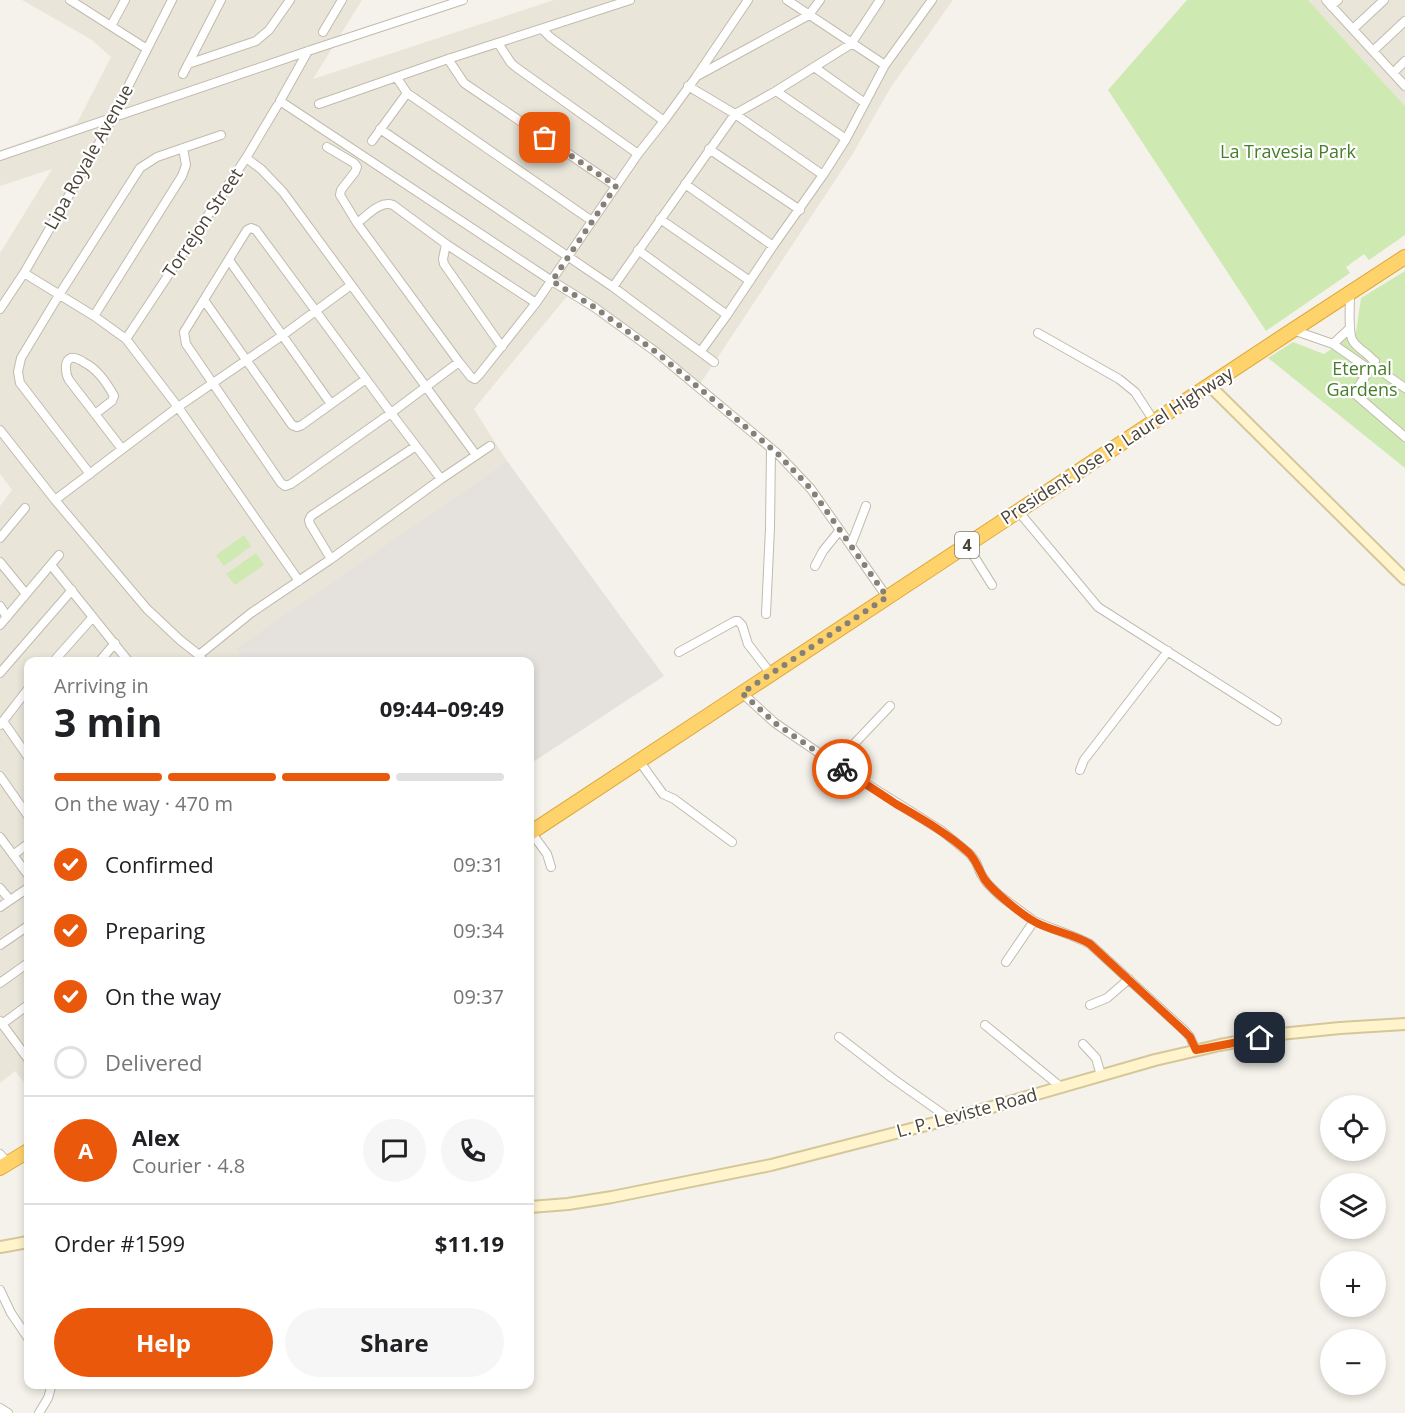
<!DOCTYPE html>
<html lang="en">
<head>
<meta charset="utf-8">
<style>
  :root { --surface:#fff; --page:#f6f6f6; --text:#202124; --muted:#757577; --line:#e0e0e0; --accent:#ea580c }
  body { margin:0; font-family:"Open Sans",sans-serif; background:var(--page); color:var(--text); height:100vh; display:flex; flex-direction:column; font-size:22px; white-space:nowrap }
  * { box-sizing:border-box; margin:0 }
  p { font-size:20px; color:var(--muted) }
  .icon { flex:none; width:33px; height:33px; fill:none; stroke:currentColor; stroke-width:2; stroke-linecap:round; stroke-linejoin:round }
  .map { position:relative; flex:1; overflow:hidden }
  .side { position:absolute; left:24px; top:657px; width:510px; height:732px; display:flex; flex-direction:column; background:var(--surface); border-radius:12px; box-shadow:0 3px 9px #0003 }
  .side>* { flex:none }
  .tools { position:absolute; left:1320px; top:1095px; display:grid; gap:12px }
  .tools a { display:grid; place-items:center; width:66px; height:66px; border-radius:50%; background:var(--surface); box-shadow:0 3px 9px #0003; font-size:30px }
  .pin { position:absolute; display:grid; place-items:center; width:51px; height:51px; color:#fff; margin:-26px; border-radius:12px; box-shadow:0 3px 9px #0006 }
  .courier { position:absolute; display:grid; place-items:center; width:60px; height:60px; margin:-30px; border:4px solid #ea580c; border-radius:50%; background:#fff; color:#222; box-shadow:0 2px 8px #0007 }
  .overview em { font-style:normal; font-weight:700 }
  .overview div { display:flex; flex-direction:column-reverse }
  .overview { display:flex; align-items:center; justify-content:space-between; height:102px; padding:0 30px }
  h1 { font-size:39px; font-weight:700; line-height:45px }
  .bar { display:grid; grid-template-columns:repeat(4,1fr); gap:9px 6px; align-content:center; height:72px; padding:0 30px }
  .bar i { height:8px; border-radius:4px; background:var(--line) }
  .bar .selected { background:var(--accent) }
  .bar p { grid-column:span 4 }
  .line { display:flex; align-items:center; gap:15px; padding:0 30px; border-top:2px solid var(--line) }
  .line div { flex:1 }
  .round { display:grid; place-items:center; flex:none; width:63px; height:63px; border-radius:32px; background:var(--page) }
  ol { padding:0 30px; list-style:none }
  li { display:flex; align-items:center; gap:18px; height:66px }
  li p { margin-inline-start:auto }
  li .icon { padding:6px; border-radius:50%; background:var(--accent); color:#fff; stroke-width:4 }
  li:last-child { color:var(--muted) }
  li i { width:33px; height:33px; border:3px solid var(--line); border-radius:50% }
  .button { display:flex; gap:12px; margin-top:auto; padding:12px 30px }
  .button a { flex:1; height:69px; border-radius:36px; background:var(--accent); color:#fff; font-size:24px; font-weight:700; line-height:69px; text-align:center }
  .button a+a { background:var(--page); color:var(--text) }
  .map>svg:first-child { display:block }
  .residential { fill:#e9e5d9 }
  .industrial { fill:#e5e1dc }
  .green { fill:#cfe9b3 }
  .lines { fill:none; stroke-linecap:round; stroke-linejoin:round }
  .street-casing { stroke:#c1bbad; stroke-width:10 }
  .secondary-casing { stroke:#d5c79a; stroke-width:14 }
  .highway-casing { stroke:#dfa83b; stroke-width:16 }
  .street { stroke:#fff; stroke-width:8 }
  .secondary { stroke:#fff4cb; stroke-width:10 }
  .highway { stroke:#ffd36c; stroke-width:14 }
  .done { stroke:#868077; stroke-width:6; stroke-dasharray:0 10.8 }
  .route { stroke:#ea580c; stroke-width:8 }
  .labels { text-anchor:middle; stroke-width:4.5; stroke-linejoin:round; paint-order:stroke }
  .shield { fill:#fff; stroke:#807b74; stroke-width:1.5 }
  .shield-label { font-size:16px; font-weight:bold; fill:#4a4338 }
  .park-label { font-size:18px; fill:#477d2a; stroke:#fff }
  .street-label { font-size:18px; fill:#4a4338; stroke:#fff }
</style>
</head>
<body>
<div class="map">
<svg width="1405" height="1413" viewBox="0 0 1405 1413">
  <rect width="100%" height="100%" fill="#f5f2eb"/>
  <!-- residential -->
  <path class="residential" d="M22,0H362L313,79L554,0H953L891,87L852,155L698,387L649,344L573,289L474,409L507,461L237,649L246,661L28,662V1087L15,1071L0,1083V506L12,490L0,474V253L52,169L0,186V150L77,123L111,57L92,40Z
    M1308,0H1405V106Z"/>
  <!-- industrial -->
  <path class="industrial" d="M507,461L664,676L530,764V662H246L236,649Z"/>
  <!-- green -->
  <path class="green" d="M1187,0H1308L1405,106V235L1369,260L1364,254L1346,267L1350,273L1266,331L1108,90Z
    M1405,271V468L1268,358L1293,342L1324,354L1356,332L1361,298Z
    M244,535L251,546L224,566L216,555Z
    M256,553L264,565L235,585L226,574Z"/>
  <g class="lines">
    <!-- street casing -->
    <g class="street-casing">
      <path id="street" d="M70,0L147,49
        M787,0L885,65
        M1326,0L1405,86
        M1331,6L1338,0
        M111,26L125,0
        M542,29L550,37L664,121
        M1353,29L1384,0
        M323,32L342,0
        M498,43L511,63L517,68L638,154
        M308,51L280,101L552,281L594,307L656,352L778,454L811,489L887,597
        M1373,51L1405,21
        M448,59L464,83L616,186
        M188,64L256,41L269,30L290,0
        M814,67L865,103
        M1393,73L1405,61
        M183,74L221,0
        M697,76L809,15L820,0
        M397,78L407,93L592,221
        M688,86L735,114L823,175
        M776,91L846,139
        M319,104L448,59L630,0
        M380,129L613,287L714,362
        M372,141L407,93
        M327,147L354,163L357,167L355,172L341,190L340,195L357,223L459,362L471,377L475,379L479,375L536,303L638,154L664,121L696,77L748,0
        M709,149L800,210
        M0,156L308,51L463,0
        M246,158L261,169L283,192L476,455
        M685,184L773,246
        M660,219L750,281
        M357,223C367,216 380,200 393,205L446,244L536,303
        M446,244L443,259L444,264L502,347
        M638,250L727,315
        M229,260L331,404
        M24,273L94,316L126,339L178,407L299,581
        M613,287L735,114L776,91L851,44L880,0
        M1350,293C1350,302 1348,335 1353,341C1359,351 1372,354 1376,365
        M204,300L292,425L297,427L302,425L366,379
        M0,309L24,273L102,138L172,0
        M94,316L182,176L186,165L183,148
        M1293,330L1333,344L1369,369H1378L1405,388
        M1038,333L1119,379L1135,392L1154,421
        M126,339L246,158L277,106
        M1333,344L1350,328
        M701,351L727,315L773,246L823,175L846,139L885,65L932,0
        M1375,361L1355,392V394L1405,437
        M95,414L112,401L114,396C108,385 97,369 85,363C82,361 75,357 71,358C63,361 66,375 69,380L122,449
        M0,430L55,500L147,609L180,640L199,655L204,662
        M90,474L20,383L18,372L21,358L59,295L140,168L157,157L221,135
        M441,479L391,413L256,230L251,228L247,230L184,332L186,344L281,483L285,486L291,484L391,413L459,362
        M55,500L178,407L283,335L351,285
        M1019,512L1098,607L1277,721
        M0,538L25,508
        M851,545L866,506
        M967,545L992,585
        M331,559L310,524L309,520L311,516L416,446
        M0,562L26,594
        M51,565L129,662
        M815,566L823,551L840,530
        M0,606L7,617
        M766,614L770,528L771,448
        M0,625L59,555
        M679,652L735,621H738L742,625L748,644L771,674
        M199,655L251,613L331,559L441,479L490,446
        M53,662L93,617
        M99,662L115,643
        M0,673L72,590
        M742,693L775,723L835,764L890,706
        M3,721L28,757
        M0,725L28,689
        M640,762L663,794L674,799L732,842
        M835,764L942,831L970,854L976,862L981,874L987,883L999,895L1034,921L1006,962
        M1080,770L1084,760L1168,651
        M0,776L28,816
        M531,832L547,854L551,867
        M0,837L28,875
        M13,855L28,844
        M0,888L10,900
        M0,907L28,888
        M1034,921C1052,929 1073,935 1090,944L1185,1031L1190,1037L1196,1050
        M0,945L28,926
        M0,983L28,963
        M1090,1005L1107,998L1129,979
        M0,1021L28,1059
        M2,1024L28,1005
        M985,1025L1061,1087
        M839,1037L892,1078L950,1119
        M1083,1044L1096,1058L1101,1075
        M0,1154L8,1163
        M0,1290L11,1313L28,1338
        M0,1408L8,1413
        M39,1413L48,1398L52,1384"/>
    </g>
    <!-- secondary casing -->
    <g class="secondary-casing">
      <path id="secondary" d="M1209,385L1405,579
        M530,1207L568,1204L612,1197L771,1165L950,1119L1155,1060L1220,1045L1280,1034L1340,1028L1405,1024
        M0,1247L28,1242"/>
    </g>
    <!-- highway casing -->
    <g class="highway-casing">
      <path id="highway" d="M530,833L1293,330L1405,257
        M0,1168L28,1151"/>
    </g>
    <!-- street -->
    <use href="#street" class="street"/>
    <!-- secondary -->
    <use href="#secondary" class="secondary"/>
    <!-- highway -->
    <use href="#highway" class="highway"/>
  </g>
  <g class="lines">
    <!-- done -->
    <path class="done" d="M545,138L616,186L552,281L594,307L656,352L778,454L811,489L887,597L742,693L775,723L842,769"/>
    <!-- route -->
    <path class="route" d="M842,769C860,780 878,792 896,804C922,819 947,833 969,853C977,861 979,871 985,880C994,892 1022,915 1035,922C1052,931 1073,934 1090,944L1185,1032L1190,1037L1196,1050L1260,1038"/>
  </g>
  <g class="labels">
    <!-- shield labels -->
    <rect class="shield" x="955" y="532" width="24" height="26" rx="4.5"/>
    <g class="shield-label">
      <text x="967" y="551">4</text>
    </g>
    <!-- park labels -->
    <g class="park-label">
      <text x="1288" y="158">La Travesia Park</text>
      <text x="1362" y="375">Eternal<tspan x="1362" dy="21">Gardens</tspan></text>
    </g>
    <!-- street labels -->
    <g class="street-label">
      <text transform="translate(89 157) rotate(-61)" y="6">Lipa Royale Avenue</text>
      <text transform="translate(203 223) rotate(-56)" y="6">Torrejon Street</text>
      <text transform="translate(1117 446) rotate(-33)" y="6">President Jose P. Laurel Highway</text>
      <text transform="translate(967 1113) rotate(-15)" y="6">L. P. Leviste Road</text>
    </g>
  </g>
</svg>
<div class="tools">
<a><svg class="icon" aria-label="locate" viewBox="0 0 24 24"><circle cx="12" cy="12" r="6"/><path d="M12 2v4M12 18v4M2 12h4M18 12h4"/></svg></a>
<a><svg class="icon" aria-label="layers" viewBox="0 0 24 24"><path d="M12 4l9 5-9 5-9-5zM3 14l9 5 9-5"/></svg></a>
<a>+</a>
<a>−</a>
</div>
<div class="pin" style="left:545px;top:138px;background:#ea580c"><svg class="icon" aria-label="bag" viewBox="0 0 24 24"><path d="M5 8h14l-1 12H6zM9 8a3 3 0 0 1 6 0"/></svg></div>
<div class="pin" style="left:1260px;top:1038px;background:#1f2937"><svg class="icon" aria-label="home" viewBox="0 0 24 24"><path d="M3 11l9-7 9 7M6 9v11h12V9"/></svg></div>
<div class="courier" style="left:842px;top:769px"><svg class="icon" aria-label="bike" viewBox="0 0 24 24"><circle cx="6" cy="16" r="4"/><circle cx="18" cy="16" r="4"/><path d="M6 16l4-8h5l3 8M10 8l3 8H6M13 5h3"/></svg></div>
<section class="side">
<div class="overview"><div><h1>3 min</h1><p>Arriving in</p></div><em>09:44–09:49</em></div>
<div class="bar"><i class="selected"></i><i class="selected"></i><i class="selected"></i><i></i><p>On the way · 470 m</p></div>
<ol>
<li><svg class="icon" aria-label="check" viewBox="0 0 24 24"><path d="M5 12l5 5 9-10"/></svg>Confirmed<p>09:31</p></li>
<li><svg class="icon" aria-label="check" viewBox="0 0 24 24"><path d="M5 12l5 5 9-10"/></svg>Preparing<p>09:34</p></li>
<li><svg class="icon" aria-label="check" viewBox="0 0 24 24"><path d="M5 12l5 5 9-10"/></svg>On the way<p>09:37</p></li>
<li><i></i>Delivered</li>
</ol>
<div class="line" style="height:108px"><b class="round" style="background:var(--accent);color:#fff">A</b><div><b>Alex</b><p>Courier · 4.8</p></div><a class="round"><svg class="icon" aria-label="chat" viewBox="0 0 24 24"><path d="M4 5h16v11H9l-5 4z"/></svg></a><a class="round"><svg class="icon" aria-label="phone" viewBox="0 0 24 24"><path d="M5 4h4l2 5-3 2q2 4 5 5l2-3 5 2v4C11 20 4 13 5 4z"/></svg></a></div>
<div class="line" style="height:78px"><div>Order #1599</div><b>$11.19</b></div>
<div class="button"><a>Help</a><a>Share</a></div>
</section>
</div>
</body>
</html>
